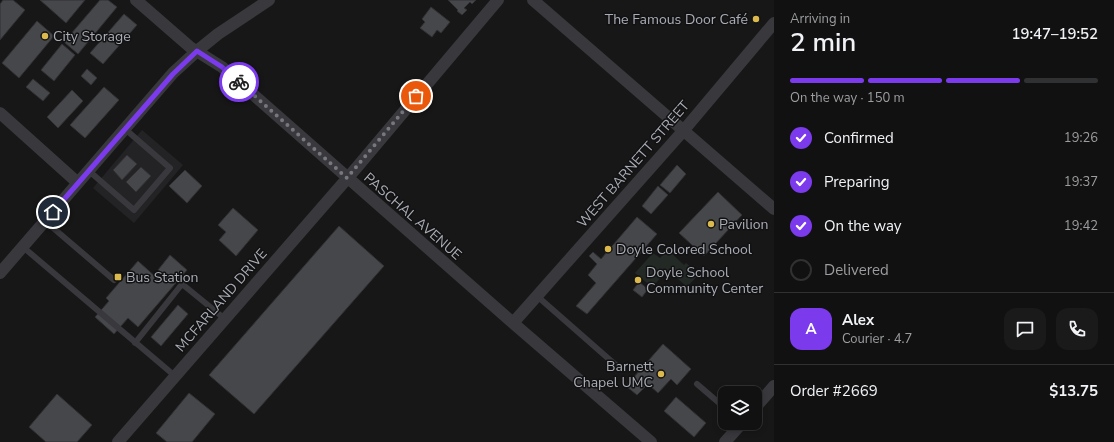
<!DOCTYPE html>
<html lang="en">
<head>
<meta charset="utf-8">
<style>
  :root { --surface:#111112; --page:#1a1a1b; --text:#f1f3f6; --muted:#9c9d9f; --line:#303132; --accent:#7c3aed }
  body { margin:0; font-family:"Nunito Sans",sans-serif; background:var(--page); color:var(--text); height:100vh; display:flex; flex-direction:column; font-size:15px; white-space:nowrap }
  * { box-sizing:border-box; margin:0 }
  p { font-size:13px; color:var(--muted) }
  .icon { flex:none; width:22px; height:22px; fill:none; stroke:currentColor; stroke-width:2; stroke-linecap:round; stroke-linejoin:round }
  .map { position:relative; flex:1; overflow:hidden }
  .side { display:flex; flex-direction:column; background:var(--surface); width:340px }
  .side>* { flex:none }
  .fabs { position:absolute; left:718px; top:386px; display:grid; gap:8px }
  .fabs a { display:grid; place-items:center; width:44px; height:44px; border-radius:8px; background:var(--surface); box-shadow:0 2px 6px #0003,0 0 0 1px var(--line); font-size:20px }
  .pin { position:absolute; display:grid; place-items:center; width:34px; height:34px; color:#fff; margin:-17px; border:2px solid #fff; border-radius:50%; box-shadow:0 1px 4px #0007 }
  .courier { position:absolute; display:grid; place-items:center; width:40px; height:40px; margin:-20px; border:3px solid #7c3aed; border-radius:50%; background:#fff; color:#222; box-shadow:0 1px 5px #0007 }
  .headline em { font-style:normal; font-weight:600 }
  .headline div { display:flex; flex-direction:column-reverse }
  .headline { display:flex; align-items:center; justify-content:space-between; height:68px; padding:0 16px }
  h1 { font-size:26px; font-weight:600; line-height:30px }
  .bar { display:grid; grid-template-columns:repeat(4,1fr); gap:6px 4px; align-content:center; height:48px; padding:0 16px }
  .bar i { height:5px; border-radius:3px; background:var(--line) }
  .bar .active { background:var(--accent) }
  .bar p { grid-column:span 4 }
  .line { display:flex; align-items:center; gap:10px; padding:0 16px; border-top:1px solid var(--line) }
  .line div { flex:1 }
  .round { display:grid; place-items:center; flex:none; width:42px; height:42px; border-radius:12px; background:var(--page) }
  ol { padding:0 16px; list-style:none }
  li { display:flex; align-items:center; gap:12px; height:44px }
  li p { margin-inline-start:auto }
  li .icon { padding:4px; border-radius:50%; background:var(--accent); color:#fff; stroke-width:4 }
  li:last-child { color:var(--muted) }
  li i { width:22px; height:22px; border:2px solid var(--line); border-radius:50% }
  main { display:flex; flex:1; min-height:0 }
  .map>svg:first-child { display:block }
  .built { fill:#232325 }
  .green { fill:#232a25 }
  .building { fill:#46474a; stroke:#313134 }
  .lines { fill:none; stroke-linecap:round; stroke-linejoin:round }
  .lane { stroke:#38383d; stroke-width:6 }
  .street { stroke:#38383d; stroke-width:12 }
  .done { stroke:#77787f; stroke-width:4; stroke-dasharray:0 7.2 }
  .route { stroke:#7c3aed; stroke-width:5 }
  .poi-dot { fill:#dbb94c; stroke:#121213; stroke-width:1.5 }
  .labels { text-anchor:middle; stroke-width:3; stroke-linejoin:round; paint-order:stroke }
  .poi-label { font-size:14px; fill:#aaadb6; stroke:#121213; text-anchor:start }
  .street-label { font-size:14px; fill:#aaadb6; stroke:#121213 }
</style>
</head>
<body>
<main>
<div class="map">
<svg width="774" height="442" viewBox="0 0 774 442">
  <rect width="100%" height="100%" fill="#171718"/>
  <!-- built -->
  <path class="built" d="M142,130L183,165L134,223L93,188Z"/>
  <!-- green -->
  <path class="green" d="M668,250L684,265L686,263L699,274L687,287L668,270L652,287L635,273L653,253L660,258Z"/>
  <!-- building -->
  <path class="building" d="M3,0H13L25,10L0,40V4Z
    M40,0H85L66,23Z
    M100,0H108L117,7L78,54L64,42Z
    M448,0H476L472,4L470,2L464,8L467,10L462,15L457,11L458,10Z
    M431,7L450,22L441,33L437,30L432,37L420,28L425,22L422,19Z
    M124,14L137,25L103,64L90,53Z
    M37,21L54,36L19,78L2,63Z
    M62,44L75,55L54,81L41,70Z
    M87,69L97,78L91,85L81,76Z
    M33,79L50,93L43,101L26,87Z
    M104,87L119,100L85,138L70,125Z
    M72,90L83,101L58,128L47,117Z
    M127,155L137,164L122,180L113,170Z
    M677,165L686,174L670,193L660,185Z
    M141,167L151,176L136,192L126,182Z
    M185,170L202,186L187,203L169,186Z
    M658,186L668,195L651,214L642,206Z
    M718,192L742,215L704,256L679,233Z
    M233,208L258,230L236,256L219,240L226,232L218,225Z
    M637,217L657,234L587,314L576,306L596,283L588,275L597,264L589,256L593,252L601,259Z
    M339,226L384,266L254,414L209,375Z
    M170,255L187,270L138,327L128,318L114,334L95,317L109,301L106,298L138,261L159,280L164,275L158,270Z
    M639,282L648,289L642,297L633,290Z
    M178,305L188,314L161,346L151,337Z
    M663,344L691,369L677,385L671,379L658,393L648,384L637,395L626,386Z
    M189,393L215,414L192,442H167L156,433Z
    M57,394L92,425L77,442H46L29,427Z
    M676,397L706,423L694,437L664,411Z"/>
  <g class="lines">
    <!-- lane -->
    <path class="lane" d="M89,171L134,210L170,168L125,129
      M45,221L114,280
      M23,247L175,376
      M537,296L618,367
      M135,343L182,284L225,319
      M697,384L725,408"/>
    <!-- street -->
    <path class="street" d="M136,0L190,47L222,67L513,323L651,442
      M533,0L774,209
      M0,113L78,183
      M0,273L173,73L197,51L218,34L269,0
      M513,323L684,130L774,23
      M755,408L774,386
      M118,442L358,166L498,0
      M725,442L742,423"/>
  </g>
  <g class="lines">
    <!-- done -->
    <path class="done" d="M239,82L347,178L416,96"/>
    <!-- route -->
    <path class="route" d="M53,212L173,74L197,51L222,67L239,82"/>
  </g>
  <!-- markers -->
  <g class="poi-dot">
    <circle cx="756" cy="19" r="4"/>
    <circle cx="45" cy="36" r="4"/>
    <circle cx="711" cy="224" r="4"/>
    <circle cx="608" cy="249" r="4"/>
    <rect x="114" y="273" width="8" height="8" rx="2"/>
    <circle cx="638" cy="280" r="4"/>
    <circle cx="661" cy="374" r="4"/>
  </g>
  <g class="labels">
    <!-- poi labels -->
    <g class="poi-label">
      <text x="748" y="24" text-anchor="end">The Famous Door Café</text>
      <text x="53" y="41">City Storage</text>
      <text x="719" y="229">Pavilion</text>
      <text x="616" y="254">Doyle Colored School</text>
      <text x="646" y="277">Doyle School<tspan x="646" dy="16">Community Center</tspan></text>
      <text x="126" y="282">Bus Station</text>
      <text x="653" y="371" text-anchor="end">Barnett<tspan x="653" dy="16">Chapel UMC</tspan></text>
    </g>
    <!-- street labels -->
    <g class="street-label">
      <text transform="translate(633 164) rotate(-49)" y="5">WEST BARNETT STREET</text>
      <text transform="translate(413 216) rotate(41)" y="5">PASCHAL AVENUE</text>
      <text transform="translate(221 300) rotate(-49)" y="5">MCFARLAND DRIVE</text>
    </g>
  </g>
</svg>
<div class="fabs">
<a><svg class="icon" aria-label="layers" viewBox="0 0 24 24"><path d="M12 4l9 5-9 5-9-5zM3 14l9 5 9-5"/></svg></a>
</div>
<div class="pin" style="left:416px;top:96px;background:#ea580c"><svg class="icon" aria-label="bag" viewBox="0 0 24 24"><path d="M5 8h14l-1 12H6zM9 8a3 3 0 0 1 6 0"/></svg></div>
<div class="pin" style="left:53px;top:212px;background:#1f2937"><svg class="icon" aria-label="home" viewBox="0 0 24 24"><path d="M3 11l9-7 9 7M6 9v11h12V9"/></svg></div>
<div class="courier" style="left:239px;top:82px"><svg class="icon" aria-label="bike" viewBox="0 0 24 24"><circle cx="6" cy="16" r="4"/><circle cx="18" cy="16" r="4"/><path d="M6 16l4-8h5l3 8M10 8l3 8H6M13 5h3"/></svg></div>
</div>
<section class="side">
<div class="headline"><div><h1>2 min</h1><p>Arriving in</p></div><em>19:47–19:52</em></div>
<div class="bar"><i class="active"></i><i class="active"></i><i class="active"></i><i></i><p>On the way · 150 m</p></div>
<ol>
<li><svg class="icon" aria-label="check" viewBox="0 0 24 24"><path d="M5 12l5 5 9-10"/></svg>Confirmed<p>19:26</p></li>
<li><svg class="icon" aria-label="check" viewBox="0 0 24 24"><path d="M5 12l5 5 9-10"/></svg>Preparing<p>19:37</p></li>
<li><svg class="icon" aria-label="check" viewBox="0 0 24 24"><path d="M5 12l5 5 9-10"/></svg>On the way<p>19:42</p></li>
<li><i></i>Delivered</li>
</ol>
<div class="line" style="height:72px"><b class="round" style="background:var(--accent);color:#fff">A</b><div><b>Alex</b><p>Courier · 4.7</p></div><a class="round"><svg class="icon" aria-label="chat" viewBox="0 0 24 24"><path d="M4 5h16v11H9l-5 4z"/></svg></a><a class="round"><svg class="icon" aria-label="phone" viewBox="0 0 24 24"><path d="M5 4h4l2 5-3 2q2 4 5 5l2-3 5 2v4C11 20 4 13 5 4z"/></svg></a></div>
<div class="line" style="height:52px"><div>Order #2669</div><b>$13.75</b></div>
</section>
</main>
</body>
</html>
